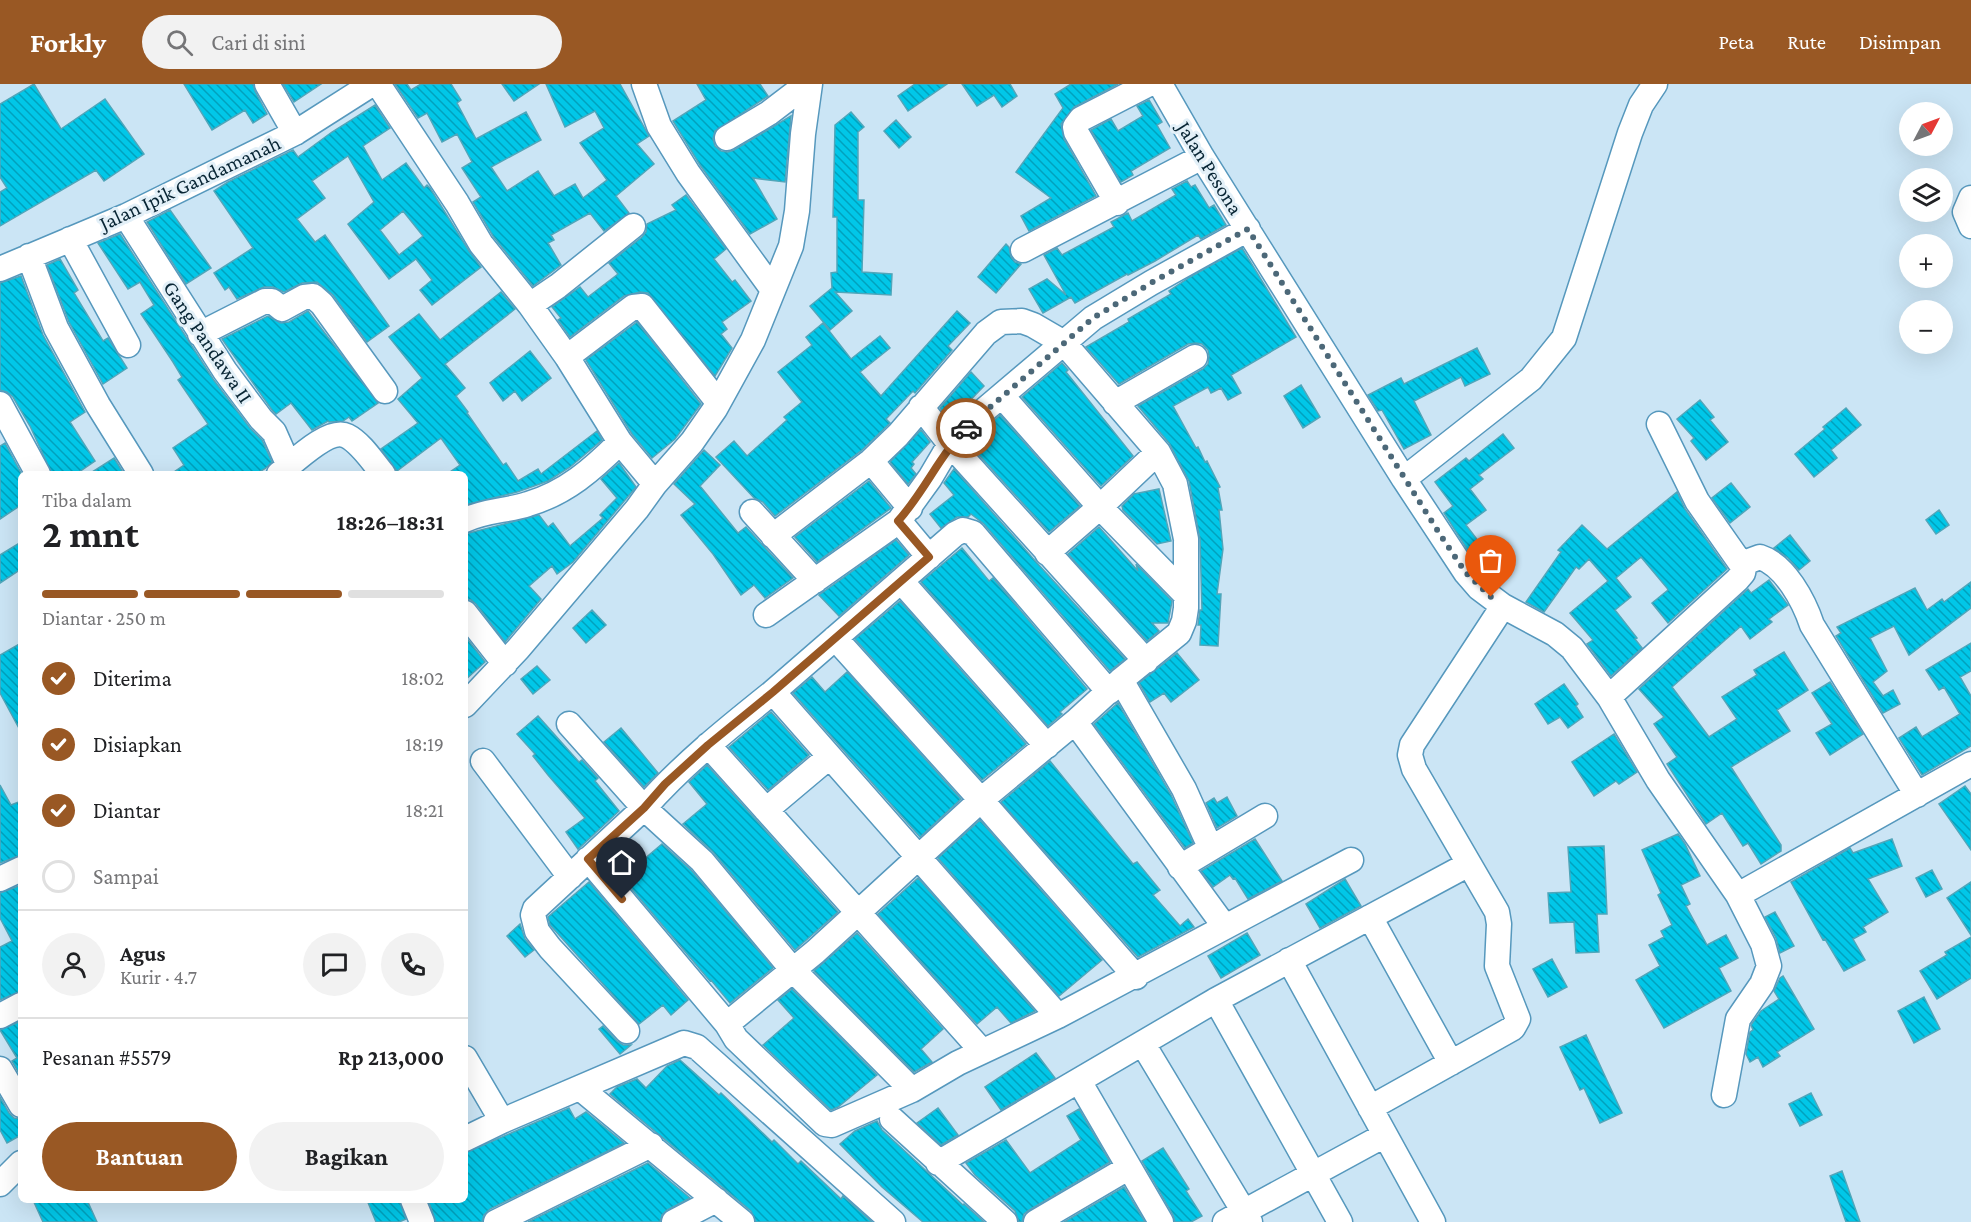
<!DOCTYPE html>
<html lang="id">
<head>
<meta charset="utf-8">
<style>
  :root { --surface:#fff; --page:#f2f2f2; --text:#202124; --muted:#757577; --line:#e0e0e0; --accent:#995824 }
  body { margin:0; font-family:"Crimson Pro",serif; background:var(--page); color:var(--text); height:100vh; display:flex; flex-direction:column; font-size:22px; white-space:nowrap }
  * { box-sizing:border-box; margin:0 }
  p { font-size:20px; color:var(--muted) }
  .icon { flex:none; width:33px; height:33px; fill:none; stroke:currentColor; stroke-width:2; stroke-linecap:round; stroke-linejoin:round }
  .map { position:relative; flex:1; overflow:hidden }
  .side { position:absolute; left:18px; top:387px; width:450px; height:732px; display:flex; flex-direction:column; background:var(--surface); border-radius:9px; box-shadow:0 6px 24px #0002 }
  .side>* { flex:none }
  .needle { width:39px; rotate:49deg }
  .buttons { position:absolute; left:1899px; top:18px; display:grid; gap:12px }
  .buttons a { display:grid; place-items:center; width:54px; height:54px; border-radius:50%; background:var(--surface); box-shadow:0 6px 24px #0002; font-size:30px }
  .pin { position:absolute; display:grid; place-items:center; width:51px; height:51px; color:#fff; margin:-62px -26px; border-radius:50% 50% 50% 0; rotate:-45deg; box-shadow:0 0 6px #0007 }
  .pin .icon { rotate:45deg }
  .courier { position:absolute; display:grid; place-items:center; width:60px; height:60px; margin:-30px; border:4px solid #995824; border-radius:50%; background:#fff; color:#222; box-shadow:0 2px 8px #0007 }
  .head em { font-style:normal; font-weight:700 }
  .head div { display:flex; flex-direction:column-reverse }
  .head { display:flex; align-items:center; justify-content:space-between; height:102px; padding:0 24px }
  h1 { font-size:39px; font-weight:700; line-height:45px }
  .bar { display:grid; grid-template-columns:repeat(4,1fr); gap:9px 6px; align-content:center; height:72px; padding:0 24px }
  .bar i { height:8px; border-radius:4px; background:var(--line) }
  .bar .active { background:var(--accent) }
  .bar p { grid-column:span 4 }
  .line { display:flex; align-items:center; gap:15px; padding:0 24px; border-top:2px solid var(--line) }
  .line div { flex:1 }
  .round { display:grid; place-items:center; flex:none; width:63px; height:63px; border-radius:32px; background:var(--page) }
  ol { padding:0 24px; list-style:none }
  li { display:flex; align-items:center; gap:18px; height:66px }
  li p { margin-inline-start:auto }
  li .icon { padding:6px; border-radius:50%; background:var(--accent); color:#fff; stroke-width:4 }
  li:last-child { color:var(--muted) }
  li i { width:33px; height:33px; border:3px solid var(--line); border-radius:50% }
  .action { display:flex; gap:12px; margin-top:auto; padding:12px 24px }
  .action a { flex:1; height:69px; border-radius:36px; background:var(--accent); color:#fff; font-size:24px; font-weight:700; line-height:69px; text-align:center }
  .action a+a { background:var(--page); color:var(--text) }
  header { display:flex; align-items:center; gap:36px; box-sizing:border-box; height:84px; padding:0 30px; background:var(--accent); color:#fff }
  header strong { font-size:28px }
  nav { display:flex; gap:33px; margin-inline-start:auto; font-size:21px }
  .search { width:420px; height:54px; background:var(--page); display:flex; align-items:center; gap:15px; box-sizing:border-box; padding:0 21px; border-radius:33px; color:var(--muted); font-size:22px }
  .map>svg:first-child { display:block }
  .building { fill:url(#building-back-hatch); stroke:#50a6ba; stroke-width:1.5; fill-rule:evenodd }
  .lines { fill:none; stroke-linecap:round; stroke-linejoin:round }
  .minor-casing { stroke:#5698bd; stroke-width:27 }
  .minor { stroke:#fff; stroke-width:24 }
  .done { stroke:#4c6878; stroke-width:6; stroke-dasharray:0 10.8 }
  .route { stroke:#995824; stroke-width:8 }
  .labels { text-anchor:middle; stroke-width:6; stroke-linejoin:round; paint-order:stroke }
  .street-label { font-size:21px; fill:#082534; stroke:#e3f0f8 }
</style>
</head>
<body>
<header>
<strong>Forkly</strong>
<div class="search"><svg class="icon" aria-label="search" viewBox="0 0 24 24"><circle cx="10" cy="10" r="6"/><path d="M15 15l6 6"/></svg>Cari di sini</div>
<nav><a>Peta</a><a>Rute</a><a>Disimpan</a></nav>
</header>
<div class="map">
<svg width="1971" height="1138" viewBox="0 0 1971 1138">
  <defs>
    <pattern id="building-back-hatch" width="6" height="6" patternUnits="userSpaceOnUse" patternTransform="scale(1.5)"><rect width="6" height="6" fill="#01c7e8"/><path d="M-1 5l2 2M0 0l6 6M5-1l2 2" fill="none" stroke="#01a1bd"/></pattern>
  </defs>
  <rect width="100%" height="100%" fill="#cbe5f5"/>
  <!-- building -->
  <path class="building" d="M34,0L61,45L105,15L144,70L104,97L96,86L0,142V108L7,104L0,93V20Z
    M184,0H253L255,7L267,30L253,39L245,26L212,46Z
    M283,0H321L294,18Z
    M395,0H407L411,6L421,0H451L461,16L457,19L476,55L526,28L541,56L491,83L507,107L538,87L554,112L575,100L583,114L607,96L580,59L604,44L595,27L565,43L546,0H620L649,52L637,60L654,80L616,112L629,129L604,147L590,129L551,151L554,156L548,159L561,181L533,202L493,152L473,118L481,113L462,84L472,78L457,50L442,58L427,29L418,34Z
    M502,0H539L514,17Z
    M697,0H760L768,12L715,47L713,55L715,62L721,67L728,68L734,66L791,32L785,98L753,94L777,135L750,150L700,81L673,37L706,16Z
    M915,0H947L908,27L898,12Z
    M962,0H1010L1017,12L1002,23L994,11L977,22Z
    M1071,0H1118L1074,23L1061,40L1064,55L1096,112L1029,147L1021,132L1051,114L1016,88L1063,24L1055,10Z
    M1149,16L1162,38L1157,41L1170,64L1131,87L1133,91L1121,98L1091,46L1111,35L1118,47L1143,32L1137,22Z
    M375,21L390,44L363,62L382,96L406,79L424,104L427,101L430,104L469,167L481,183L432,221L420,206L432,196L416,175L389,195L348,140L374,118L348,72L312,97L325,114L297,135L315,158L325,151L389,242L367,258L333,211L317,198L302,199L284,208L273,203H264L237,215L229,203L225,206L214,189L253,164L214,107L228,98L293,66L298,73L332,48ZM403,127L423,152L399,171L380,146Z
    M851,28L864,43L858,48V116H864L862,188L892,190L891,211L835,208L852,227L830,246L810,222L832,204L831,189L837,188V133H833L835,41Z
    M896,36L911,53L899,64L884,47Z
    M1187,97L1191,103L1195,101L1209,124L1214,121L1226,141L1201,155L1198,151L1155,177L1128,191L1127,190L1075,219L1071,213L1043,229L1029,205L1047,195L1066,211L1044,171L1057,164L1062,171L1114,143L1111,138L1128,129L1132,137L1176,111L1172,105Z
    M686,111L726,165L714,175L732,198L735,196L751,217L722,238L727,245L721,250L732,264L715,292L648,209L640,208L624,212L570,253L558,236L561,234L552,223L580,203L588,213L618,190L609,179L642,153L646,148L647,140L676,126L672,121Z
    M170,126L211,184L186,200L147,138Z
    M120,150L213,295L250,344L262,356L272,378L266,384L256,390H171L184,381L173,364L208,340L178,296L182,293L173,278L141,230L154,221L140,198L128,205L98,159Z
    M1006,160L1009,163L1011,173L1015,178L1021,180L996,209L978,193Z
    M1242,164L1296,253L1231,291L1241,309L1228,316L1221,304L1211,309L1208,303L1173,322L1196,364L1198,363L1205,378L1207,377L1220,403L1218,404L1222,426H1219L1223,465L1217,510H1221L1218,562L1200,561L1201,541H1198L1200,526H1202L1200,455L1189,397L1169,359L1138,322L1203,285L1208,280L1209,272L1208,266L1202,260L1196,259L1188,260L1119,300L1086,263L1129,238L1128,235L1171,210L1169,207L1190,193Z
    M60,175L78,206L74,209L103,257L108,254L127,284L103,300L69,238L47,181Z
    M21,192L43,251L85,328L70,338L95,377L76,390H52L30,342L13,313L7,308L0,306V199Z
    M501,208L515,225L445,280L465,304L456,312L468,328L467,329L503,381L506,379L518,397L538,385L541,390L597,347L602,356L570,383L548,397L517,408L465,421V390H447L460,381L441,354L397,387L381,365L418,339L398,315L422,294L389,253L419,230L440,256Z
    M308,227L378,319L352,337L349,333L343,337L329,338L328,337L312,346L291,319L276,330L272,326L222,255L268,232L281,239L289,238Z
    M957,227L970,239L948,262L952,266L915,309L913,307L886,335L890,339L888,341L862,366L775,432L763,418L754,414L716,373L734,357L747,372L787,336L784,333L802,318L778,288L812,261L806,253L823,239L851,275L880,252L890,264L860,288L881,312Z
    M637,238L701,320L675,355L652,374L632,350L586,276Z
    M1477,264L1490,290L1465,302L1461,293L1414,317L1431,351L1404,365L1382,326L1378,327L1368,311L1401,294L1404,300Z
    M530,267L551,294L522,317L515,307L503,317L490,299Z
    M1062,279L1068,286L1066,288L1133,372L1101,402L1022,313Z
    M971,288L984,302L950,337L940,324Z
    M1301,301L1320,333L1303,344L1284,312Z
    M1700,316L1714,333L1710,336L1728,358L1706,376L1691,357L1694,354L1677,335Z
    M1846,324L1861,341L1831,366L1837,374L1814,393L1795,370L1825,345L1823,343Z
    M1000,331L1080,422L1049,448L969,360Z
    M921,346L930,358L912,378L914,380L911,384L916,390L908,400L890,378Z
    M1503,350L1514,364L1479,391L1483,395L1470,405L1486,426L1466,441L1486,467L1474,476L1444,429L1453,422L1435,398L1466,374L1469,377Z
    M5,359L21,389V421L0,435V362Z
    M704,366L720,381L700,402L738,449L746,443L793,494L765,514L754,501L741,511L713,470L681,431L695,420L674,400Z
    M114,374L124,390H89Z
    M619,379L636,403L573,478L557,490L552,482L529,502L541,515L505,558L476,520L471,516L465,515V450L539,431L548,443L553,439L570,462L603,434L600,431L617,414L601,395Z
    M954,385L1037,479L1125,575L1110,587L984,440L971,430L968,433H957L941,444L930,430L954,411L944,399Z
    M869,397L891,424L817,478L795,453Z
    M1731,399L1750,423L1730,439L1712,414Z
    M1159,405L1171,457L1157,460L1123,426L1122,422L1134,410Z
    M1677,408L1685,425L1727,485L1668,539L1652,519L1668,506L1667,504L1641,473L1616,494L1631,513L1615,526L1637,554L1635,555L1642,564L1611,592L1587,560L1593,556L1570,529L1608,497L1589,475L1579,485L1576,483L1544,528L1526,518L1561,468L1558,466L1582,441L1607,465Z
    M1939,426L1949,441L1936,450L1926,436Z
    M1099,443L1138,487L1136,480L1172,517L1168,539H1152L1159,547L1147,557L1068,470Z
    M1790,451L1810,477L1799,486L1788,474L1774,464Z
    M896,456L909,471L839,532L819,511Z
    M21,458V485L0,499V471Z
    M962,464L989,497L993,494L1087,605L1060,628L1062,630L1048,642L921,498Z
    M1769,496L1788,521L1769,535L1772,538L1750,555L1741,542L1672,603L1709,653L1737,635L1722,613L1757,591L1754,586L1784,568L1808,606L1777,626L1790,647L1731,683L1781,761V767L1761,780L1748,759L1743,762L1722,729L1706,740L1667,680L1677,673L1654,640L1664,633L1639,605L1748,505L1751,509Z
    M1971,498V524L1909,571L1894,542L1870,554L1887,587L1873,598L1883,612L1893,606L1900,620L1883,629L1836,552L1841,549L1837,543L1915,504L1927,526L1942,515L1944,518Z
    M900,517L1026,660L982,696L855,555Z
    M592,526L606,541L586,559L573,544Z
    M465,552L485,578L465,596Z
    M21,559V648L0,609V571Z
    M1971,559V587L1960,593L1971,612V662L1922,691L1899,654L1916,643L1922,653L1960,630L1944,603L1939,606L1926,586Z
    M1177,569L1199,596L1171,618L1164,609L1150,618L1139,599Z
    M537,582L550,596L533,610L521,595Z
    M847,588L961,715L920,753L793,609L812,593L825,608Z
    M1830,598L1863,650L1830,671L1816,649L1832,640L1812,609Z
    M1564,600L1578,620L1576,622L1583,633L1568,644L1560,633L1548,640L1535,620Z
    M1118,619L1171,711L1193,759L1185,764L1094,640Z
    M771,628L809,671L768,706L729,663Z
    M538,632L579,678L582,676L598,694L595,697L619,727L578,765L566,748L585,734L548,691L533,672L535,670L517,650Z
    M621,644L658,689L644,703L604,658Z
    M1614,650L1637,688L1619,700L1616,697L1594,712L1572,678Z
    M1050,677L1133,780L1137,778L1160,806L1153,811L1180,842L1188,835L1194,843L1138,873L1001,718Z
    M707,681L838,828L795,866L713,768L683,740L707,720L689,698Z
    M0,701L11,721L21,717V771L0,779Z
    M1965,702L1971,710V766L1939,720Z
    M1227,713L1237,732L1217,744L1206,719L1214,714L1217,719Z
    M980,736L1102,876L1059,912L938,774Z
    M1678,750L1685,760L1700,792L1681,801L1690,820L1686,822L1707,861L1726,851L1738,874L1719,884L1731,907L1664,944L1636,896L1660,882L1649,861L1664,853L1661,847L1672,841L1658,811L1661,809L1642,766Z
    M1255,755L1282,797L1248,815L1235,794L1233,795L1230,791L1213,803L1201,787Z
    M1892,755L1902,782L1868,795L1888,828L1863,843L1866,848L1853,855L1865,876L1844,887L1825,855L1823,856L1791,798L1850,764L1853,769Z
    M628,759L643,776L662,760L692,787L773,884L730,919L711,896L710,897L608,777Z
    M1604,762L1607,830H1597L1599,868L1576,869L1574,838L1550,839L1548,809L1571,808L1568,763Z
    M1932,786L1942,805L1926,813L1916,794Z
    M918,794L1035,927L1011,939L997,923L977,940L878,830Z
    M1345,795L1361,822L1320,844L1306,820Z
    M589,798L688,916L671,931L663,921L639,940L550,841L548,833Z
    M1971,798V851L1947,814Z
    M21,801V907L0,916V863L12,857L0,834V809Z
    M1775,828L1794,862L1780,869L1776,854L1765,833Z
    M520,840L525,855L534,866L525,873L507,852Z
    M857,849L943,945L921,965L932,978L914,988L814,887Z
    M1247,849L1260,871L1221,894L1208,872Z
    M1971,853V894L1937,915L1920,887L1947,871L1945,868Z
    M1552,875L1567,903L1548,913L1533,885Z
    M1783,892L1814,945L1777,968L1780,972L1763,983L1758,973L1750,978L1746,970L1750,948L1753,946L1751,941L1761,927L1779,915L1774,907L1780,894Z
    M792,905L877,991L838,1023L831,1026L763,961L794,934L778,916Z
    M1924,913L1940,945L1914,959L1898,927Z
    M21,937V993L12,977L17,974L0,946Z
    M603,942L617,957L623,961H631L620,970L599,945Z
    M1586,951L1622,1029L1600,1039L1584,1004L1580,1006L1560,963Z
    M1036,969L1055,994L1001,1026L985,1003Z
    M680,976L719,1011L721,1009L772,1058L774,1056L798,1080L801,1077L841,1115L843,1112L872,1138H756L751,1127L610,1010L617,1003L637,995L646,1004L667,982Z
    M1811,1009L1822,1031L1800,1042L1789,1020Z
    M0,1013L9,1029L14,1034L21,1035V1051L7,1059L0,1046Z
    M569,1024L575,1035L586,1028L624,1059L490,1125L484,1131L482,1138H436L428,1116H465V1069Z
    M938,1024L958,1051L941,1061L917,1039Z
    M1079,1025L1110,1078L1029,1126L1024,1130L1022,1138H1019L1015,1127L975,1091L966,1079L1006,1056L1030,1089L1081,1056L1067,1032Z
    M877,1037L882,1046L963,1121L964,1120L984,1138H923L882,1103L840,1060L855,1047Z
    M1163,1064L1189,1105L1186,1107L1202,1132L1191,1138H1175L1173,1131L1142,1077Z
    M648,1079L690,1114L667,1126L662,1131L660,1138H528Z
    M1842,1087L1860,1138H1846L1830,1092Z
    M1124,1103L1145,1138H1064Z
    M33,1116H87L97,1138H43Z
    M367,1116H399L406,1135L399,1138H376Z"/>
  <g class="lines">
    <!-- minor casing -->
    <g class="minor-casing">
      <path id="minor" d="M267,0L295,49
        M378,0L457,119L481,160L530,221L567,273L620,358L655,400
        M644,0L659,42L688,89L773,206
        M1160,0L1202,73L1404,395L1466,489L1479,504L1503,522L1555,550L1572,564L1609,613L1658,696L1738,811L1763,860L1769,882L1762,900L1738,935L1724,1011
        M727,54L769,29L807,0
        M1971,114L1965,128L1971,142
        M1117,119L1076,48L1075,43L1081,35L1149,0
        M126,132L225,287L261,335L274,348L289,382
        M70,155L128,261
        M1023,166L1202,73
        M29,172L56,244L98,321L141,390
        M0,185L126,132L295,49L372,0
        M530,221L558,202L633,142
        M200,250L265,217H272L282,225L304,213L313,212L322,220L385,307
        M567,273L633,223L642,222L718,318
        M1002,312L1100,423L1186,511
        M1115,319L1195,273
        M0,320L38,390
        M921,323L950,360L1146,577
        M871,377L910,424
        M279,390C293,379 329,343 347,352C361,359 373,378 383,390
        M1404,395L1531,295L1564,254L1630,49L1641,21L1655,0
        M752,428L815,497
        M465,436C486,426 507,427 528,420C566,409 593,385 620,358
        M899,437L929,473
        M773,452L871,377L898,351L986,249L1001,238L1022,237L1033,241L1064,259L1158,368L1175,400L1186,455V524L1184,537L1179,549L1121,596L1075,638L981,716L815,868L727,940L736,955L825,1040L832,1041L912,1006L958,979L1058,932L1351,776
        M1047,469L1100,423L1158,368
        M1741,480L1760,473C1785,481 1804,517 1812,541L1917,711
        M901,497L1047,662
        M465,529L505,580
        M766,531L899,437L930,394L950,360L975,334L1093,234L1151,199L1248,145
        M835,554L981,716L1136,893
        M1121,596L1184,705L1206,754L1213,762
        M773,608C728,644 683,680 644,724L702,777L792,885L912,1006
        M1609,613L1737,496L1743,489L1744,484L1697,417L1659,340
        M465,621L518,565L637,425L655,400L692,358L715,325L753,256L791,162L797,127L803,50L810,0
        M1075,638L1225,843
        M569,640L644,724L535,825L533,831L537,847L550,864L627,947
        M708,661L982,967
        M483,677L570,793
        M766,726L829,673
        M588,775L727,940
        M1180,783L1265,732
        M0,795L21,785
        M1738,811L1971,680
        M1370,833L1451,979
        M1289,876L1433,1138
        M1216,916L1340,1138
        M0,932L21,921
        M1058,932L773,608L955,450L963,446L973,449L1109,608
        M1143,960L1250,1138
        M465,974L502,1037
        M0,985L21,1021
        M1079,997L1161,1138
        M580,1004L742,1138
        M1370,1024L1506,948L1513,944L1518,935L1497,882L1499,840L1497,828L1414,685L1410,671L1412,661L1503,522
        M892,1035L1005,1138
        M465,1055L502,1037L684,959L697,963L893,1138
        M938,1079L1216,916L1469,780
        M0,1100L21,1079
        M413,1116L422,1138
        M496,1138L651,1061
        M674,1138L716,1116
        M1036,1138L1128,1084
        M1225,1138L1385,1051"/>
    </g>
    <!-- minor -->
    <use href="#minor" class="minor"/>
  </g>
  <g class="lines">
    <!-- done -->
    <path class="done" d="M966,344L1093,234L1151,199L1248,145L1441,452L1466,489L1491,513"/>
    <!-- route -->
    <path class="route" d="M622,815L588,775L644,724L665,700L708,661L773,608L929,473L898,437C925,407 939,372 966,344"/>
  </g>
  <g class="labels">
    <!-- street labels -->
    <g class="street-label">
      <text transform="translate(1210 84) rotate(58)" y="7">Jalan Pesona</text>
      <text transform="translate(190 99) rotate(-25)" y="7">Jalan Ipik Gandamanah</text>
      <text transform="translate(208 258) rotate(56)" y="7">Gang Pandawa II</text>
    </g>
  </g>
</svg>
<div class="buttons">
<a><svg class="needle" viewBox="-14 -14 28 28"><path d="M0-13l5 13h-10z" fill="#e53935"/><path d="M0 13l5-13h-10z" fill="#757577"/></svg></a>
<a><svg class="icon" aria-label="layers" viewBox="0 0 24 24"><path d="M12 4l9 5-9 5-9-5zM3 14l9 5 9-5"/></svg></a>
<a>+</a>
<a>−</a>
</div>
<div class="pin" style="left:1491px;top:513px;background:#ea580c"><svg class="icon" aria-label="bag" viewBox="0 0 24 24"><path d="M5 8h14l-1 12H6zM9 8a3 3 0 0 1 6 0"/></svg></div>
<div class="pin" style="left:622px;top:815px;background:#1f2937"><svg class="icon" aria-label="home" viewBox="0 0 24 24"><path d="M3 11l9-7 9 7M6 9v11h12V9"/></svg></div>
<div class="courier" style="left:966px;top:344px"><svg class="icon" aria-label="car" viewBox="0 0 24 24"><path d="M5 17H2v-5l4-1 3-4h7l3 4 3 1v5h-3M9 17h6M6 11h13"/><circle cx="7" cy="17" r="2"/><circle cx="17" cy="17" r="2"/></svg></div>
<section class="side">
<div class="head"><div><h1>2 mnt</h1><p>Tiba dalam</p></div><em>18:26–18:31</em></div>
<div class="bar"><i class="active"></i><i class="active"></i><i class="active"></i><i></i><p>Diantar · 250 m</p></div>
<ol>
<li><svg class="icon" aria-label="check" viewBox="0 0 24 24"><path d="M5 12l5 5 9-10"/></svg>Diterima<p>18:02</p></li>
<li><svg class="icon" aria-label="check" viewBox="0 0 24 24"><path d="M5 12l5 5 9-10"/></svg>Disiapkan<p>18:19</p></li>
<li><svg class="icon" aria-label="check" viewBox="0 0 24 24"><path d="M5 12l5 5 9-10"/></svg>Diantar<p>18:21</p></li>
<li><i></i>Sampai</li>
</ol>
<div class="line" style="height:108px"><a class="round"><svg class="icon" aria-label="person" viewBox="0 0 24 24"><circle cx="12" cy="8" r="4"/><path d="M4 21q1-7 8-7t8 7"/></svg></a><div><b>Agus</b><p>Kurir · 4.7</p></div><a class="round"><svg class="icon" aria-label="chat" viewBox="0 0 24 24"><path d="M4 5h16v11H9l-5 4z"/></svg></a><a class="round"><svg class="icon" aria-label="phone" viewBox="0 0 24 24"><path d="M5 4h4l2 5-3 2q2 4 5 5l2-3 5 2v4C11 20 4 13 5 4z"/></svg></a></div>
<div class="line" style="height:78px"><div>Pesanan #5579</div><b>Rp 213,000</b></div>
<div class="action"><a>Bantuan</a><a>Bagikan</a></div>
</section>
</div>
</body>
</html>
